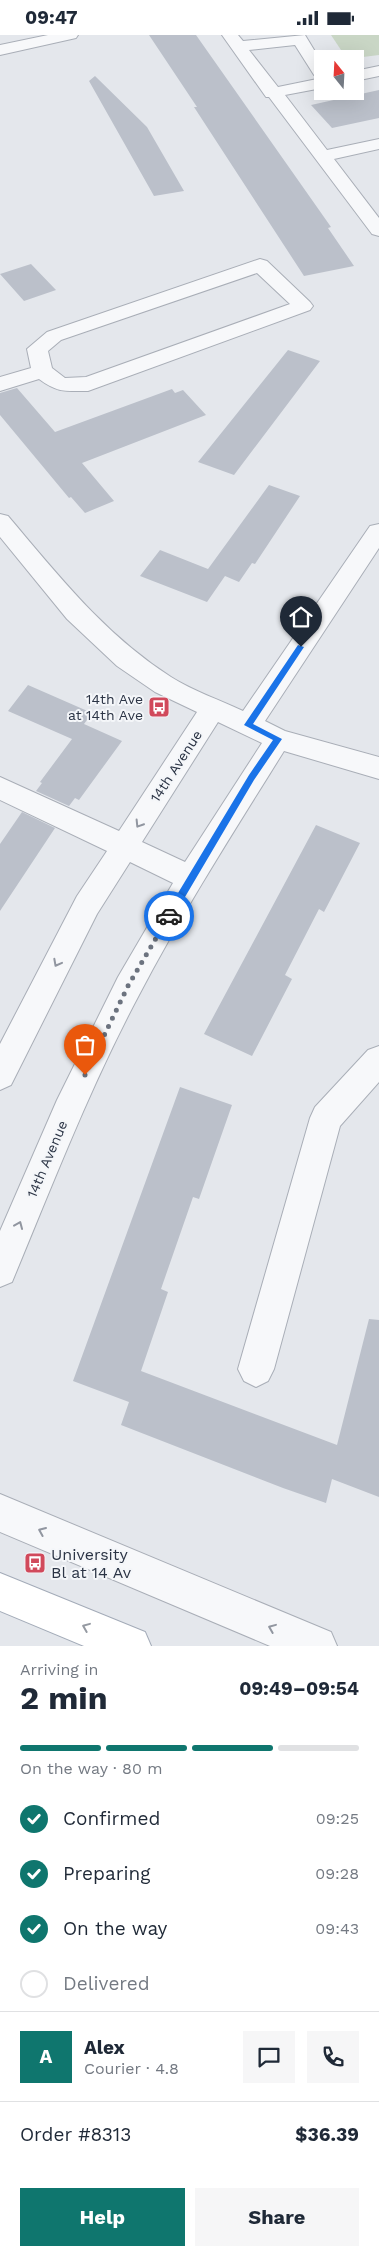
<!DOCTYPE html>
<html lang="en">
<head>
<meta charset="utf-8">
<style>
  :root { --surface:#fff; --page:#f6f6f7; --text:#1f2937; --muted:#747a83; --line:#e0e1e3; --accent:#0f766e }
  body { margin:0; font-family:"Work Sans",sans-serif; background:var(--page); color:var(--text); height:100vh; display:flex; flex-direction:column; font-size:19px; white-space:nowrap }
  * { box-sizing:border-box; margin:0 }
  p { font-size:16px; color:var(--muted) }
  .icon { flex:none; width:28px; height:28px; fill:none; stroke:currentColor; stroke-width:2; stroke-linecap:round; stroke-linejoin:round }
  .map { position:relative; height:1611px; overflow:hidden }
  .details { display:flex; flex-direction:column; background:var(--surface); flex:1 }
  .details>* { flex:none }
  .needle { width:32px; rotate:342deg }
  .fabs { position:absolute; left:314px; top:15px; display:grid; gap:10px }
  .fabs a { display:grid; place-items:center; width:50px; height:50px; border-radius:0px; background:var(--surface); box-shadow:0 5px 20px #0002; font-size:25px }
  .pin { position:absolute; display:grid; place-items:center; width:42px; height:42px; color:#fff; margin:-51px -21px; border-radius:50% 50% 50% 0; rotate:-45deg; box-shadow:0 0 5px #0007 }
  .pin .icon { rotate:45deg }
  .courier { position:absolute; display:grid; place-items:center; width:50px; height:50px; margin:-25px; border:4px solid #1a73e8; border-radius:50%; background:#fff; color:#222; box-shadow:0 1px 6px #0007 }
  .head em { font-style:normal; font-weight:700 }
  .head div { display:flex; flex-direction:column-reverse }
  .head { display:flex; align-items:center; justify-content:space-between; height:85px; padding:0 20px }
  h1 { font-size:32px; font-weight:700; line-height:38px }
  .bar { display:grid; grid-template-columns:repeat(4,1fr); gap:8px 5px; align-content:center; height:60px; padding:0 20px }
  .bar i { height:6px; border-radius:4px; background:var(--line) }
  .bar .selected { background:var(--accent) }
  .bar p { grid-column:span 4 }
  .line { display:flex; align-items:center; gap:12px; padding:0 20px; border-top:1px solid var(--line) }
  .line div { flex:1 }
  .round { display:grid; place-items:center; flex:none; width:52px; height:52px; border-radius:0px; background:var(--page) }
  ol { padding:0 20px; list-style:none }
  li { display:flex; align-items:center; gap:15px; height:55px }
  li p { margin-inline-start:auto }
  li .icon { padding:5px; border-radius:50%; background:var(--accent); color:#fff; stroke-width:4 }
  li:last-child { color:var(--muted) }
  li i { width:28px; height:28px; border:2px solid var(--line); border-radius:50% }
  .button { display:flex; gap:10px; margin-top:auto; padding:10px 20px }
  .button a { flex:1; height:58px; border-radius:0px; background:var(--accent); color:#fff; font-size:20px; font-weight:700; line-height:58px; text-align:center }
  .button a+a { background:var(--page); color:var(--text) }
  .status { display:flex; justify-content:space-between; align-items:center; height:35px; padding:0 25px; background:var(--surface); direction:ltr }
  .status svg { height:14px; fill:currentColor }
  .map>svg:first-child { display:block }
  .green { fill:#c9d6c5 }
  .building { fill:#bbc0ca }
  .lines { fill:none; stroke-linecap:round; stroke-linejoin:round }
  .minor-casing { stroke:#a9aeb7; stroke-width:2 }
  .major-casing { stroke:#a3abb8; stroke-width:2 }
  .minor { fill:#f7f8fa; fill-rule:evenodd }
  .major { fill:#fff; fill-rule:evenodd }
  .oneway { stroke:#9196a0 }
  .oneway2 { stroke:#959aa2 }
  .route { fill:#1a73e8 }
  .done { stroke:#6c737f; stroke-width:5; stroke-dasharray:0 9 }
  .labels { text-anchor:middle; stroke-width:4; stroke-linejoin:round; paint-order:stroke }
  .poi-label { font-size:14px; fill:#2b3445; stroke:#f4f6f9; text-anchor:end }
  .street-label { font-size:14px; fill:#2b3445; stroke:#f4f6f9 }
  .near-poi-label { font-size:16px; fill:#2b3445; stroke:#f4f6f9; text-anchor:start }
</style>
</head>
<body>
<div class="status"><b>09:47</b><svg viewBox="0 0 49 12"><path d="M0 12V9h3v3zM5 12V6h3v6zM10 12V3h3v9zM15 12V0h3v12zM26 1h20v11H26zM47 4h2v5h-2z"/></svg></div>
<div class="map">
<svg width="379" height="1611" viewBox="0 0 379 1611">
  <rect width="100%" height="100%" fill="#e4e7ec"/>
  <!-- green -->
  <path class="green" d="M331,0H379V20L347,24Z"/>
  <!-- building -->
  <path class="building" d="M149,0H196L331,192L328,193L354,231L304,241L194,72H197Z
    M95,41L147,92L184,156L154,161L89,46Z
    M379,55V83L332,93L311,70Z
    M31,229L56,255L24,266L0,239Z
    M288,315L320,326L234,440L198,427Z
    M17,353L55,397L172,354L175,358L183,355L206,380L82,428L114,466L85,478L71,462L69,463L0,380V358Z
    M269,450L300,461L255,529L252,528L239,547L225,541L207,567L140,541L160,515L208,534Z
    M28,650L92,678L84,689L122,706L79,765L75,763L69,771L36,756L42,748L40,747L72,704L8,676Z
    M22,777L55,793L0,876V809Z
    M316,790L360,808L324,877L319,874L285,940L292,944L252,1021L204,999Z
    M180,1052L232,1070L199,1164L193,1162L161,1254L168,1257L141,1336L337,1410L369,1284L379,1285V1462L332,1444L326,1468L283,1453L121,1390L129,1367L73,1346Z"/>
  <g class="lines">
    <!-- minor casing -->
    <g class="minor-casing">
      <path id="minor" d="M48,0H78L76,3L0,20V10Z
        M222,0H238L243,6L305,0L322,28V41L314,40L295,10L249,15L278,52L322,43V53L285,60L327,115L379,104V114L334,124L379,183V201L372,199L269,62H266Z
        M379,31V41L355,46V36Z
        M260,224L267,226L310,267L313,271L310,275L88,356C65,356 58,358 39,344L0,356V342L31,333L27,314L47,297ZM257,238L290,269L86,342L65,343L52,333L48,316L61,305Z
        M0,479L8,481C59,541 104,599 171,642C193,656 220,665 243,676L370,491L379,489V513L265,686L285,696L379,722V744L284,716C234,796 183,876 139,960C90,1052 52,1151 12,1247L0,1252V1196L57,1065L118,942L173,848L130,827L97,879L11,1050L0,1055V1009L77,861L107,816L0,765V742L119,796L197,677L155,657L117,631L67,584L0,502ZM218,687L262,708L185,827L142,807Z
        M379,1011V1047L340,1091L274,1334L268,1346L256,1352L244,1346L238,1334L310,1083L315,1072L368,1015Z
        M0,1459L331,1597L337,1611H270L0,1497Z"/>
    </g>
    <!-- major casing -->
    <g class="major-casing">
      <path id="major" d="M0,1538L145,1597L151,1611H84L0,1576Z"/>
    </g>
    <!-- minor -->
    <use href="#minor" class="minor"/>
    <!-- major -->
    <use href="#major" class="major"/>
  </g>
  <!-- one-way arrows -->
  <defs><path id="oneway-chevron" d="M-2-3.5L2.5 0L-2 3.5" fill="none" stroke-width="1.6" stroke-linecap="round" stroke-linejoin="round" transform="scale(1.25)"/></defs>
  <g class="oneway">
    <use href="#oneway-chevron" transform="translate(139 789) rotate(122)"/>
    <use href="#oneway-chevron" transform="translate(57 928) rotate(118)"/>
    <use href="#oneway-chevron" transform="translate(19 1190) rotate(-67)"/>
    <use href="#oneway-chevron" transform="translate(42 1496) rotate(-157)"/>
    <use href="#oneway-chevron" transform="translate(272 1593) rotate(-158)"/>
  </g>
  <use class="oneway2" href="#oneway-chevron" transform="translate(86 1592) rotate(-158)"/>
  <!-- route -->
  <path class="route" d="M298,610L304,612L253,689L282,704L254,745L172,884H166V878L249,740L273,705L244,690Z"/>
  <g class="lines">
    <!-- done -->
    <path class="done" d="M85,1040L128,951L169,881"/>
  </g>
  <!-- icons -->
  <defs>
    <g id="bus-square" transform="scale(1.125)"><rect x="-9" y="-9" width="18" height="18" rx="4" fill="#d1495b" stroke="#f4f6f9"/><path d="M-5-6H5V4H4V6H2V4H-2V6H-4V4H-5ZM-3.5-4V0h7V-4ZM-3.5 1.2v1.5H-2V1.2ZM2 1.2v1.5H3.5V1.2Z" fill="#fff"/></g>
  </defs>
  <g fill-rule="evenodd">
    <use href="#bus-square" x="159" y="672"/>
    <use href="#bus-square" x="35" y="1528"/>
  </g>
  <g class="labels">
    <!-- poi labels -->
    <g class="poi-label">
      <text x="143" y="669">14th Ave<tspan x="143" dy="16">at 14th Ave</tspan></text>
    </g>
    <!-- street labels -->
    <g class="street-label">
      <text transform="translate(176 731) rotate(-57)" y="5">14th Avenue</text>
      <text transform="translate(47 1124) rotate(-67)" y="5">14th Avenue</text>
    </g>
    <!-- near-poi labels -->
    <g class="near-poi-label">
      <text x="51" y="1525">University<tspan x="51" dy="18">Bl at 14 Av</tspan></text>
    </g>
  </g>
</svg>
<div class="fabs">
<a><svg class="needle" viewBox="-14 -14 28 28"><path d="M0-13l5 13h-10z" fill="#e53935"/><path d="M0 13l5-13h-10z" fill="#747a83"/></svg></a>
</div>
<div class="pin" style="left:85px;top:1040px;background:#ea580c"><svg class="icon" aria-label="bag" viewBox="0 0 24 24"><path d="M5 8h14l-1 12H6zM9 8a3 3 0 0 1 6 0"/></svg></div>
<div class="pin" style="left:301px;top:612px;background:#1f2937"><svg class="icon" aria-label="home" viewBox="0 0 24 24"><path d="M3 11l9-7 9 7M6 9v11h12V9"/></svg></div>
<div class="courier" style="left:169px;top:881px"><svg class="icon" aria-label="car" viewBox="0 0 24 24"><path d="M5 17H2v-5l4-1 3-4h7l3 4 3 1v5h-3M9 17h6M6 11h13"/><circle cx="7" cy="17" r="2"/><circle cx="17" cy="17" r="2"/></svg></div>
</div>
<section class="details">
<div class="head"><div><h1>2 min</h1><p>Arriving in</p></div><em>09:49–09:54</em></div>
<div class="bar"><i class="selected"></i><i class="selected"></i><i class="selected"></i><i></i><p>On the way · 80 m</p></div>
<ol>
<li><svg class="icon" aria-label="check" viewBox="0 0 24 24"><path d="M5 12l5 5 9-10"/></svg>Confirmed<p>09:25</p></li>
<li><svg class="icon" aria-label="check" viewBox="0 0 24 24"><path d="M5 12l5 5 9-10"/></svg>Preparing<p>09:28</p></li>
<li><svg class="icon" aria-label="check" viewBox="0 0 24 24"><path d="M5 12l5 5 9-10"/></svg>On the way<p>09:43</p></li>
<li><i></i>Delivered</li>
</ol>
<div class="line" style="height:90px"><b class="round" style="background:var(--accent);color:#fff">A</b><div><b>Alex</b><p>Courier · 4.8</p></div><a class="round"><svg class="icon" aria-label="chat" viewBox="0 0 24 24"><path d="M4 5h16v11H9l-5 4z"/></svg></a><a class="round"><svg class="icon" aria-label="phone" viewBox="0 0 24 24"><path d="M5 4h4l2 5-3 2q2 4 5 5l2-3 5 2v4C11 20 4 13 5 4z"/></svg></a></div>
<div class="line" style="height:65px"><div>Order #8313</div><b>$36.39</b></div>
<div class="button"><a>Help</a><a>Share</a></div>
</section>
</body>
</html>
